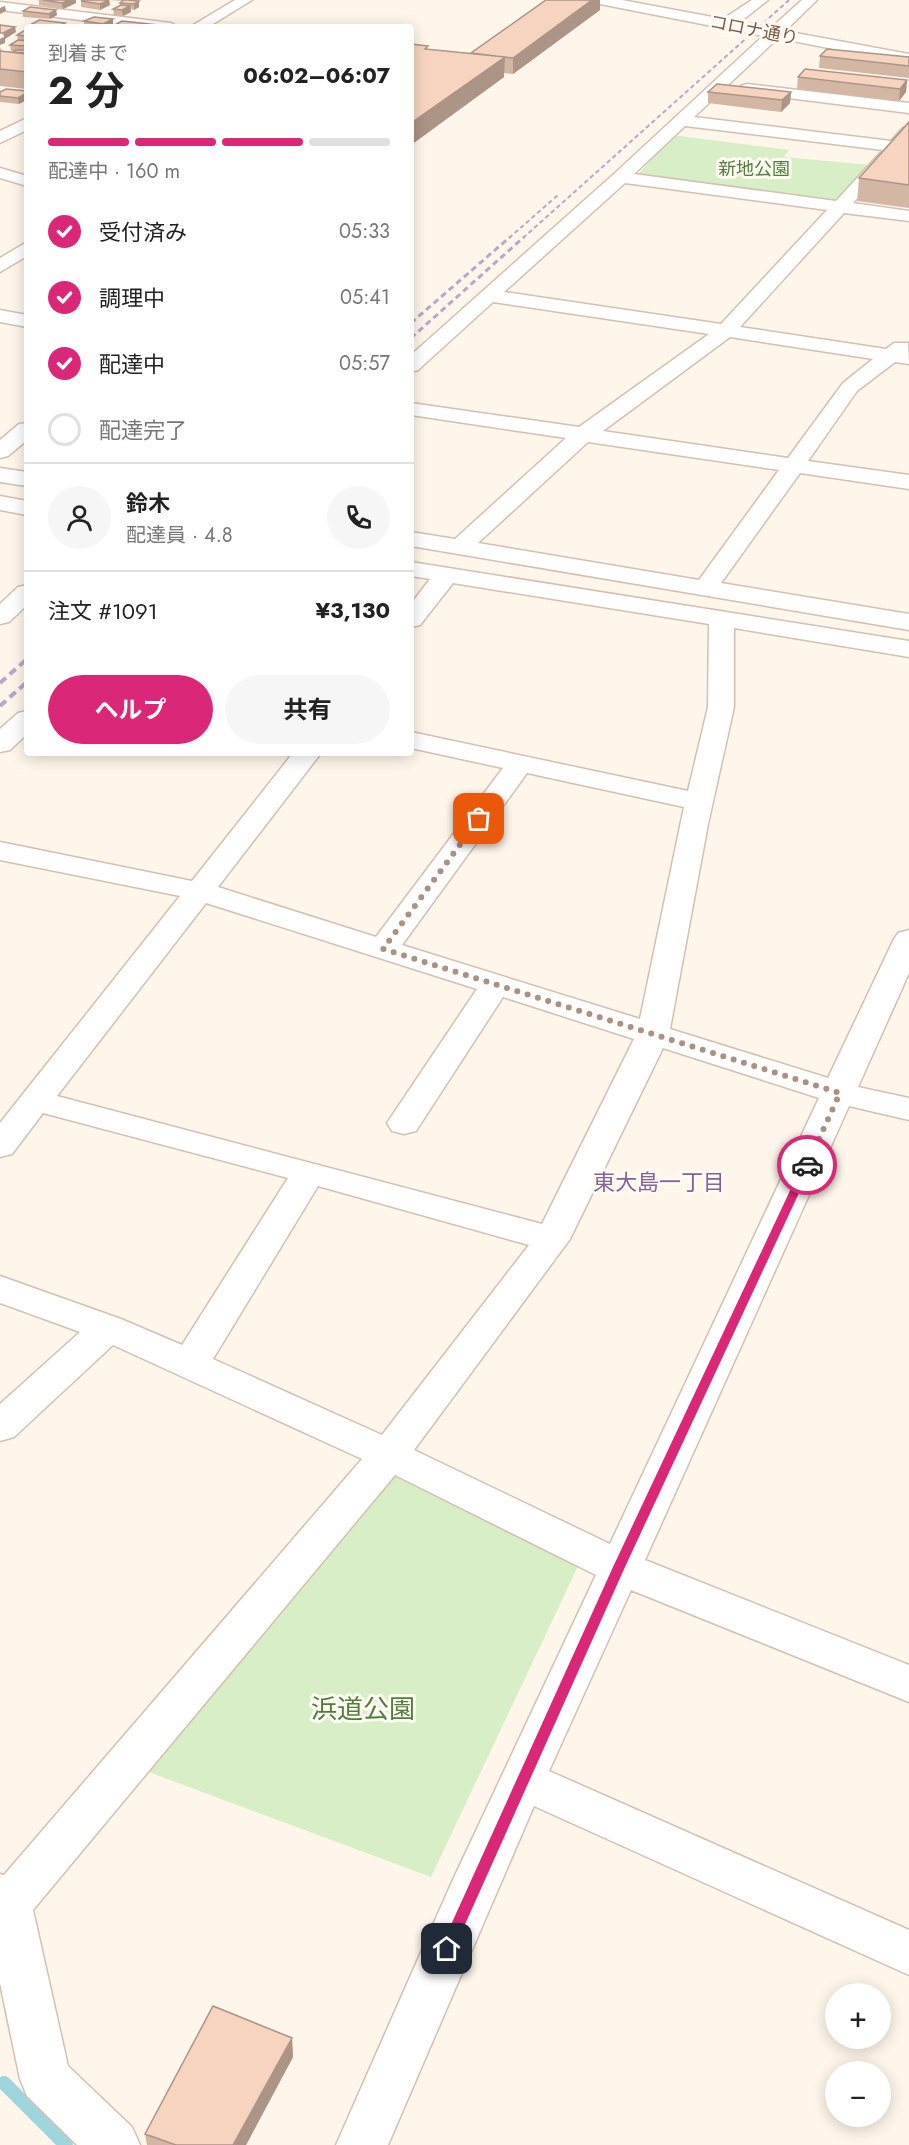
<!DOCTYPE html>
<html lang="ja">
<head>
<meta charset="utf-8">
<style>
  :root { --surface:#fff; --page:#f6f6f6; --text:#222; --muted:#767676; --line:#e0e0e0; --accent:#db2777 }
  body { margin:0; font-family:Jost,"Noto Sans JP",sans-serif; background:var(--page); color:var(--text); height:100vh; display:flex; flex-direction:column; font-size:22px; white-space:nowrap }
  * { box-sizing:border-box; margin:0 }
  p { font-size:20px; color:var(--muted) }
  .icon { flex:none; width:33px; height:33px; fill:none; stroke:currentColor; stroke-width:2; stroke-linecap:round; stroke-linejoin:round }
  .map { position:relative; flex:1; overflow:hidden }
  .details { position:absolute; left:24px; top:24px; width:390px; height:732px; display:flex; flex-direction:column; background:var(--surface); border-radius:6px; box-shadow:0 3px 15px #0003 }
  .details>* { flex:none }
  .fabs { position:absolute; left:825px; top:1983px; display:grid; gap:12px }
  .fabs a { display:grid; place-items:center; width:66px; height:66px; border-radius:50%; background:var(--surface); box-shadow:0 3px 15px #0003; font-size:30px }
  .pin { position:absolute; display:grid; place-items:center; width:51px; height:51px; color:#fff; margin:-26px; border-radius:12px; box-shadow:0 3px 9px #0006 }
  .courier { position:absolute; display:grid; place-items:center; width:60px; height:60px; margin:-30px; border:4px solid #db2777; border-radius:50%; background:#fff; color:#222; box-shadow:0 2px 8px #0007 }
  .overview em { font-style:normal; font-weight:700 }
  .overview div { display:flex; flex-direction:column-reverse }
  .overview { display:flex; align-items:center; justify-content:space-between; height:102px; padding:0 24px }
  h1 { font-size:39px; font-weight:700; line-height:45px }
  .bar { display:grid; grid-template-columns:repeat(4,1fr); gap:9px 6px; align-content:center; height:72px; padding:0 24px }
  .bar i { height:8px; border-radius:4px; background:var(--line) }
  .bar .selected { background:var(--accent) }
  .bar p { grid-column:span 4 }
  .line { display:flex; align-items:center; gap:15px; padding:0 24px; border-top:2px solid var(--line) }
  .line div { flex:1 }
  .round { display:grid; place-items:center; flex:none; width:63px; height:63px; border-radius:32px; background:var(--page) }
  ol { padding:0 24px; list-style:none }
  li { display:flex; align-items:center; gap:18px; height:66px }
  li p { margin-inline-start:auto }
  li .icon { padding:6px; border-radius:50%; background:var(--accent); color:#fff; stroke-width:4 }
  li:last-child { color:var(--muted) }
  li i { width:33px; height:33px; border:3px solid var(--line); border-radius:50% }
  .primary-button { display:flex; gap:12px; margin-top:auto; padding:12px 24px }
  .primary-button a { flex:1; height:69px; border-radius:36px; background:var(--accent); color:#fff; font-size:24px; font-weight:700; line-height:69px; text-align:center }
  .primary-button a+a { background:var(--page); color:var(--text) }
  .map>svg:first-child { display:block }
  .green { fill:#d7eec6 }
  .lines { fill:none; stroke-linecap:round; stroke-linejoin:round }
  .stream { stroke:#a1d5dd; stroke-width:14 }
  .minor-casing { stroke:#d4bfb1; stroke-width:3 }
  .minor { fill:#fff; fill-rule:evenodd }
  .rail-far2 { stroke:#b9a6cb; stroke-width:2; stroke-dasharray:4.5 3; stroke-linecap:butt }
  .rail-far1 { stroke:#b9a6cb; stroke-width:3; stroke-dasharray:6 4; stroke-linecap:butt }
  .rail { stroke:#b9a6cb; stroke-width:4; stroke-dasharray:8 5; stroke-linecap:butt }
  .wall { fill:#d4b6a5 }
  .shaded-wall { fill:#ac9486 }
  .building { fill:#f6d4c0; stroke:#ac9486; stroke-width:1.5 }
  .route { fill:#db2777 }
  .done { stroke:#aa9182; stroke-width:6; stroke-dasharray:0 10.8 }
  .labels { text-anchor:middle; stroke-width:6; stroke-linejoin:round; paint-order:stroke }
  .far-street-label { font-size:18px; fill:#7c5b4a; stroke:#fffaf2 }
  .far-park-label { font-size:18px; fill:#527c3e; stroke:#fffaf2 }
  .neighbourhood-label { font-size:22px; fill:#846398; stroke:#fffaf2 }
  .near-park-label { font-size:26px; fill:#527c3e; stroke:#fffaf2 }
</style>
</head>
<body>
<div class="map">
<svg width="909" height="2145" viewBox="0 0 909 2145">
  <rect width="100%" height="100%" fill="#fef6ea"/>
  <!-- green -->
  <path class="green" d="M672,135L789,150L784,157L870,165L835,200L819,201L636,177Z
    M389,1474L580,1562L431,1877L138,1768Z"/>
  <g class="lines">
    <!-- stream -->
    <path class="stream" d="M4,2083L66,2145"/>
    <!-- minor casing -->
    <g class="minor-casing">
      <path id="minor" d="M235,0H252L208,27H190Z
        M593,0H622L723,19L752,0H768L740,22L771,28L802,0H817L785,31L909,54V64L778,38L694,117L891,141L903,128L909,126V141L853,203L909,211V221L844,213L740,327L886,349L894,343H908L909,364L895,362L857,391L808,461L909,475V489L800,473L721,583L909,614V630L411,546V532L455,539L566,438L411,415V403L579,427L709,334L493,302L418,370L411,372V355L615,173L763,36L600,4ZM685,126L883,150L836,201L634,174ZM625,183L827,210L721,324L504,292ZM730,337L873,359L843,383L788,458L603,431ZM588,442L779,470L699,580L478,543Z
        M0,2L171,23L178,27H136L0,10Z
        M747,84L909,103V113L741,92L739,89L741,86Z
        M27,118V130L0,143V131Z
        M0,168L27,176V186L0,178Z
        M27,242V256L0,272V258Z
        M0,310L27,315V327L0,322Z
        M27,423V440L8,456L0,458V440L19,424Z
        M0,468L27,472V486L0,482Z
        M0,496L27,501V515L0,510Z
        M411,562L909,641V657L734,628V707L708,824L670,1029L828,1078L894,939L898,933L909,930V973L858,1087L909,1098V1120L849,1106L645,1560L909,1665V1702L631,1590L549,1771L909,1930V1975L534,1806L388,2145H336L451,1884L596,1575L395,1475L33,1910L68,2066L132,2127L140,2145H77L27,2096L20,2079L0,1983V1874L4,1875L362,1459L113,1345L14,1437L0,1441V1404L80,1332L0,1303V1276L121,1319L182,1345L288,1178L43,1113L12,1154L0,1157V1123L180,896L0,860V842L192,881L293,753H321L218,887L376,937L503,768L411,748V732L688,791L708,707L709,624L453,583L420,625L411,627V604L430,579L411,576ZM527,773L684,807L640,1019L402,945ZM206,903L477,989L387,1123L392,1131L404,1134L416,1131L503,997L634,1039L542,1224L57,1096ZM663,1048L819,1098L610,1544L414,1450L570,1239ZM318,1186L529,1245L382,1435L213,1359Z
        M27,585V605L9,622L0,624V604L18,587Z
        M27,711V734L10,750L0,752V729L18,713Z"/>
    </g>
    <!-- minor -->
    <use href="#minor" class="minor"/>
    <!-- rail-far2 -->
    <path class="rail-far2" d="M509,238L558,195
      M523,238L789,0"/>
    <!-- rail-far1 -->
    <path class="rail-far1" d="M411,323L510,237
      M411,338L524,237"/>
    <!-- rail -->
    <path class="rail" d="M0,683L27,659
      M0,706L27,682"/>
  </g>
  <!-- wall -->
  <path class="wall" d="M39,0H76V3L63,9L39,5Z
    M84,0H127L139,7L134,10L130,9L131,12L123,16L114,15L113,9L120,6V3L123,1L109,0L110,5L100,10L81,7V1Z
    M546,0H600V10L513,74L504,73V77L411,145V44L428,49L471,53Z
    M56,10L57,15L50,19L23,17V11Z
    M113,19V25L109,27H84V21Z
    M65,23V27H31L30,25Z
    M27,29V89L0,86V47L2,51L13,52L15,51H11L10,45L18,40L17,35Z
    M820,56L909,57V78L819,68Z
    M798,77L907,80L906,92L899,101L797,89Z
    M27,91L19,104L0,102V92Z
    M708,92H791L790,103L781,112L708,103Z
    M909,122V208L857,201L859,178Z
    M292,2038L293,2057L246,2145H147L145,2134Z"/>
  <!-- shaded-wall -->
  <path class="shaded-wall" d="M70,0H76V3L63,9L62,3Z
    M109,0L110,5L100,10V4Z
    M592,0H600V10L513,74V58Z
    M139,1V7L134,10V4Z
    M5,6L6,11L0,14V8Z
    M130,6L131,12L123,16L122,10Z
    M56,10L57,15L50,19L49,14Z
    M113,19V25L109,27H104L103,24Z
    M65,23V27H57Z
    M15,27L16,32L5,39V43L0,45V39L4,37L3,33Z
    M505,57L504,77L411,145V123Z
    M907,80L906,92L899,101L900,89Z
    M791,92L790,103L781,112L782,100Z
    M27,93V100L19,104L18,98Z
    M292,2038L293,2057L246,2145H233Z"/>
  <!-- building -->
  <path class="building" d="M43,0H70L62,3Z
    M84,0H109L100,4L81,1Z
    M124,0H127L139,1L134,4L120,3Z
    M546,0H592L513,58L471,53Z
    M121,5L130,6L122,10L113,9Z
    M30,7L56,10L49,14L23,11Z
    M94,17L113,19L103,24L84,21Z
    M39,20L65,23L57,27L30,25Z
    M122,21L158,25L154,27H123L113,26Z
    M0,25L15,27L3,33H0Z
    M27,29V36L17,35Z
    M18,40L27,41V46L10,45Z
    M411,44L428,46L425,49L505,57L411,123Z
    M827,49L909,57V66L820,56Z
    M16,50H27V51L24,53L13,52Z
    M0,51L27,54V72L0,69Z
    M805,69L907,80L900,89L798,77Z
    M717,84L791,92L782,100L708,92Z
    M6,89L27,91V93L18,98L0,96V92Z
    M909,122V185L859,178Z
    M213,2006L292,2038L233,2145H176L145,2134Z"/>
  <!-- route -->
  <path class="route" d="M803,1163L812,1165L625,1567L454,1949L452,1954H442L440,1949L613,1567Z"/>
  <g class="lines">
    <!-- done -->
    <path class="done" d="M479,819L383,949L840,1093L807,1165"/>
  </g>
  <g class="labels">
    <!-- far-street labels -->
    <g class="far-street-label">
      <text transform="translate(754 30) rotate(11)" y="6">コロナ通り</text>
    </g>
    <!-- far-park labels -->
    <g class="far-park-label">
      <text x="754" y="175">新地公園</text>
    </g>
    <!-- neighbourhood labels -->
    <g class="neighbourhood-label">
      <text x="659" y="1190">東大島一丁目</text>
    </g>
    <!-- near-park labels -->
    <g class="near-park-label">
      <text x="363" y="1718">浜道公園</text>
    </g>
  </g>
</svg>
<div class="fabs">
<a>+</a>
<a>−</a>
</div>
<div class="pin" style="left:479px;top:819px;background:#ea580c"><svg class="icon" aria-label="bag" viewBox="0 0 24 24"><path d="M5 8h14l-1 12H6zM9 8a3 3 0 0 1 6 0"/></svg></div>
<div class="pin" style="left:447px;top:1949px;background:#1f2937"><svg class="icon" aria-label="home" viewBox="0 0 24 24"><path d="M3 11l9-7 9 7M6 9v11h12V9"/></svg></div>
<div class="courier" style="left:807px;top:1165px"><svg class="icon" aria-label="car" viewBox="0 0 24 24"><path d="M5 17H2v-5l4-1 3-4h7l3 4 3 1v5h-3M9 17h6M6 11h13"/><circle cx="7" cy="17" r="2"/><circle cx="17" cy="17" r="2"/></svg></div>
<section class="details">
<div class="overview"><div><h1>2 分</h1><p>到着まで</p></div><em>06:02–06:07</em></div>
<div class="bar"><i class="selected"></i><i class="selected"></i><i class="selected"></i><i></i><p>配達中 · 160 m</p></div>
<ol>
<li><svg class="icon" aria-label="check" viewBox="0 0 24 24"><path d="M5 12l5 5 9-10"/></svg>受付済み<p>05:33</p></li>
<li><svg class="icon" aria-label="check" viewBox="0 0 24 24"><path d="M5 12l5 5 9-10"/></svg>調理中<p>05:41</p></li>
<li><svg class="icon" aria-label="check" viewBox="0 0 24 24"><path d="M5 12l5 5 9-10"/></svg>配達中<p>05:57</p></li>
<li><i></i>配達完了</li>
</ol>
<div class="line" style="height:108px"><a class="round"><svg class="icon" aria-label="person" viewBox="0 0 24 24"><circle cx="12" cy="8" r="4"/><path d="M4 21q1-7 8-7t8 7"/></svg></a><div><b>鈴木</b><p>配達員 · 4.8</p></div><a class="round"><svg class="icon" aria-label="phone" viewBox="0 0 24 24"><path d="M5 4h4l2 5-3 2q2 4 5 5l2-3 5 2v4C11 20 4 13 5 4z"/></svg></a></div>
<div class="line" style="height:78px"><div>注文 #1091</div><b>¥3,130</b></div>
<div class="primary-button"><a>ヘルプ</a><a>共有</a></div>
</section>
</div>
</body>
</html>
